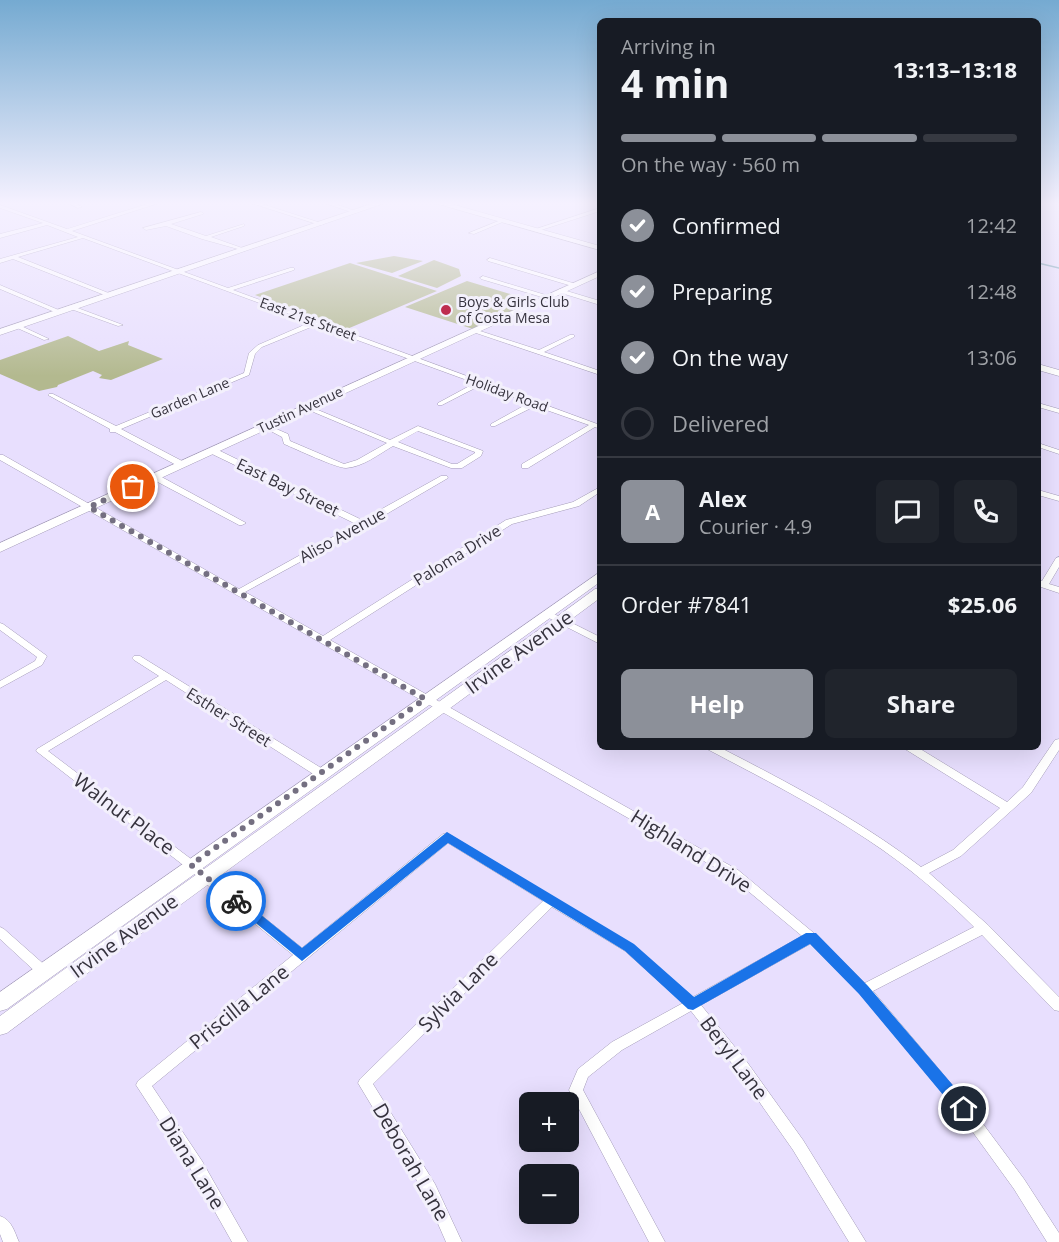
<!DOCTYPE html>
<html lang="en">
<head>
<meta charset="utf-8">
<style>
  :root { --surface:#171b24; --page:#20242c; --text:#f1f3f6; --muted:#9ea1a6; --line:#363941; --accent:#8c9099 }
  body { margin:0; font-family:"Open Sans",sans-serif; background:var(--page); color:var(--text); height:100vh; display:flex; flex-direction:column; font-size:22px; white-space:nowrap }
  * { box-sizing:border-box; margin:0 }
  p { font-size:20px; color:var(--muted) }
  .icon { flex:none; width:33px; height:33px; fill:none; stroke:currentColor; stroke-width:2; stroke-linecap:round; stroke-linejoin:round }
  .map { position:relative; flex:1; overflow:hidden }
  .details { position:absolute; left:597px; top:18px; width:444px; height:732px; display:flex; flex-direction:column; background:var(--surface); border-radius:9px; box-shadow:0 6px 24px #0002 }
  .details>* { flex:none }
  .controls { position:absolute; left:519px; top:1092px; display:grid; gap:12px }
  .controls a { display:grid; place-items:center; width:60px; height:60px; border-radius:9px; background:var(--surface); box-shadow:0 6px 24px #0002; font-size:30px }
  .pin { position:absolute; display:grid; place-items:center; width:51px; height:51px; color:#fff; margin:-26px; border:3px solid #fff; border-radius:50%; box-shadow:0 2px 6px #0007 }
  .courier { position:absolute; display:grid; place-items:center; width:60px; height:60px; margin:-30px; border:4px solid #1a73e8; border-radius:50%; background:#fff; color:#222; box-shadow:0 2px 8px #0007 }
  .headline em { font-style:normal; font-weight:700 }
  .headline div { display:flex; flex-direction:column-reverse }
  .headline { display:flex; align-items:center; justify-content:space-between; height:102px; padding:0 24px }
  h1 { font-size:39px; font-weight:700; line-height:45px }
  .bar { display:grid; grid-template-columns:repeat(4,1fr); gap:9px 6px; align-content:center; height:72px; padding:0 24px }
  .bar i { height:8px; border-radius:4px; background:var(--line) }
  .bar .selected { background:var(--accent) }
  .bar p { grid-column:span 4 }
  .line { display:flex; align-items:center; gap:15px; padding:0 24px; border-top:2px solid var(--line) }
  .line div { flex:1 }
  .round { display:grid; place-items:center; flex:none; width:63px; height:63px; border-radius:9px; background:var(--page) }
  ol { padding:0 24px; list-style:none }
  li { display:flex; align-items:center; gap:18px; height:66px }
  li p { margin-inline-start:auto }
  li .icon { padding:6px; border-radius:50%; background:var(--accent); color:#fff; stroke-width:4 }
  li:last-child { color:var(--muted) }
  li i { width:33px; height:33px; border:3px solid var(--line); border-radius:50% }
  .primary-button { display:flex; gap:12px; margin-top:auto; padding:12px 24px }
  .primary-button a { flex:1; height:69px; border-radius:9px; background:var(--accent); color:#fff; font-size:24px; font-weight:700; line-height:69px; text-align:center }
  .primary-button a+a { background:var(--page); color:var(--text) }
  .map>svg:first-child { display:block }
  .green { fill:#b3b98f }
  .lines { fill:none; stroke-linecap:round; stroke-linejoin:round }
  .stream { stroke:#699cae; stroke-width:1.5 }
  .street-casing { stroke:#a49cb8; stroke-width:1 }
  .secondary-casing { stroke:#a49cb8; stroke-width:1 }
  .street { fill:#fff; fill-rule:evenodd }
  .secondary { fill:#fff; fill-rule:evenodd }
  .route { fill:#1a73e8 }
  .done { stroke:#746f81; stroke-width:6; stroke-dasharray:0 10.8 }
  .poi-dot { fill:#be2d4f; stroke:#f3f0fc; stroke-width:2 }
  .labels { text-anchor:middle; stroke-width:6; stroke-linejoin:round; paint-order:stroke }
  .far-poi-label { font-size:14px; fill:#36333e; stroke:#f3f0fc; text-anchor:start }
  .far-street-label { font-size:14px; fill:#36333e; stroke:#f3f0fc }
  .street-label { font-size:16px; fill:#36333e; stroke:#f3f0fc }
  .near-street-label { font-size:20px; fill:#36333e; stroke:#f3f0fc }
</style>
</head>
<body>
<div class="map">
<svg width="1059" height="1242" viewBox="0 0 1059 1242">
  <rect width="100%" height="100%" fill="#e8dffe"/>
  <!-- green -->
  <path class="green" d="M394,256L423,261L392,273L356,263Z
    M434,260L459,269L461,276L437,288L398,276Z
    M350,263L437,291L347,329L255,295Z
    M467,281L537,302L476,330L405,307Z
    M68,336L99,351L129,341L128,345L163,359L111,380L99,378L102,375L93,371L58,385L57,387L39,391L0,374V360Z"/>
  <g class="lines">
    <!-- stream -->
    <path class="stream" d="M1038,263L1059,268"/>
    <!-- street casing -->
    <g class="street-casing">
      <path id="street" d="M66,202H73L82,207L78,208Z
        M154,202H162L72,231L228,288L290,268H294V270L233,290L600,425V429L595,427L528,468H522V464L589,425L535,406L495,426H491V424L529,403L481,385L442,405H438V403L475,383L316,325L262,347L255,354L249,375L121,429L184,462V466H178L115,432H110V429L48,395L49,394H53L116,426L244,373L249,353L258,345L311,322L83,238L18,257L111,294V296H107L13,259L0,263V259L78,237L47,225L0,238V234L43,223L0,208V205L67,229Z
        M248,202H256L324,224L320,225Z
        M322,202H330L358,212L354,213Z
        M600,208V211L538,231L533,230Z
        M201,212L203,213V214L171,224L206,236L244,224V226L211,237L245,249V251L202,239L166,226L146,230L143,228Z
        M501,220L505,221L474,234L469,233Z
        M490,258L576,284L577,285L572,286L488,261L487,260Z
        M483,276L549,296L550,297L545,298L481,279L480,278Z
        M0,285L61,311L62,312L57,313L0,289Z
        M560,289L600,301V305L558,292L557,291Z
        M71,307H75L123,325L118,326L71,309Z
        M15,325H19L49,339L44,340L15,327Z
        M473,330H477L539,350L570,335H574V337L544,352L600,371V375L473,332Z
        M1038,403L1059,409V413L1038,407Z
        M306,405L390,440L418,426L483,451L481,456L462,468H451L393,446C379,454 363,467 346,468C336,468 296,449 284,444L282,437L261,426L263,425H267L288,434L290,441L344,464L357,460L387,443L304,408V406ZM418,431L475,452V453L457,464H452L398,442Z
        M1038,443L1059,450V454L1038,447Z
        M210,449H216L362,520L441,476H447L448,478L366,526L245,592L323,636L506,520L573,502L600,487V492L579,506L512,524L330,640L738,870L815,934L865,983L974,927C942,895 906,865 868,840C817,806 762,778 707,749L706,747H719C789,783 858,819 921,867L953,850L1000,808L905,749L904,747H917L1007,802L1023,787L1055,740L1059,739V750L1031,793L961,856L929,873L988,925L1059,997V1011L1054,1010L982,935L873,991L969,1105L1024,1179L1059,1233V1242H1047L1014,1189L959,1113L860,994L810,944L701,1005L747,1062L803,1140L866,1242H849L793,1150L737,1070L691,1011L622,1050L588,1077L583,1090L665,1242H649L569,1090L578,1069L612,1042L683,1003L625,951L552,907L373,1084L435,1184L462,1242H446L425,1194L358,1083L360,1079L543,901L448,843L152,1086L202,1161L248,1242H232L192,1171L136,1085L138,1081L293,955L187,868L36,751L37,749L159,676L134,660L132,658L134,656H140L326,771L327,774L326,777H318L166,680L48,751L195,862L302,948L443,834L447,833L633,945L693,997L802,936L730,876L0,460V455H3L239,589L356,524L210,453Z
        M152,475H158L246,523L242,525H239L152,479Z
        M1038,490L1059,496V501L1038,495Z
        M1059,557V567L1049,584L1059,587V593L1038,586V580L1042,581L1056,558Z
        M548,611L600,637V644L545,616L544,614Z
        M0,623L3,624L47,656L42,665L0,688V681L35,661L37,657L0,630Z
        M0,927L4,929L47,967L49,971L47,975L43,976L39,975L0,939Z
        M0,1216C12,1220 14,1231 19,1242H3L0,1234Z"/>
    </g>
    <!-- secondary casing -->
    <g class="secondary-casing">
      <path id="secondary" d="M377,202H388L0,335V329Z
        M431,202H444L600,246V250Z
        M600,271V276L0,552V543Z
        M1038,364L1059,370V376L1038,370Z
        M600,572V582L7,1009L0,1011V992Z
        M600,588V598C403,744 203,886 7,1033L0,1035V1016C197,872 398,733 595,589Z"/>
    </g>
    <!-- street -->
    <use href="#street" class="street"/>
    <!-- secondary -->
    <use href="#secondary" class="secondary"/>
  </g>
  <!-- sky -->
  <linearGradient id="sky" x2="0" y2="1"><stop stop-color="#75aad1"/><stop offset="0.54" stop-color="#f5f1ff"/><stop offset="1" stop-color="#f5f1ff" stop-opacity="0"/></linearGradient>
  <rect width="1059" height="376" fill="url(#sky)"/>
  <!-- route -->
  <path class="route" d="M447,832L634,944L694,997L806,933H816L868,986L969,1104L971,1109L969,1114L964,1116L959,1114L859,994L810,944L693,1010L688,1009L625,951L448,843L302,961L229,901L231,898H240L302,948Z"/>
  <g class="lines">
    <!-- done -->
    <path class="done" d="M133,487L89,507L425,699L191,865L236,901"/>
  </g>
  <!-- markers -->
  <circle class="poi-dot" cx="446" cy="310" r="6"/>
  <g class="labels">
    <!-- far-poi labels -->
    <g class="far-poi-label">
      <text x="458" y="307">Boys &amp; Girls Club<tspan x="458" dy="16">of Costa Mesa</tspan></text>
    </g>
    <!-- far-street labels -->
    <g class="far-street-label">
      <text transform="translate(308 319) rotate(20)" y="5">East 21st Street</text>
      <text transform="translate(507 393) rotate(20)" y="5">Holiday Road</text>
      <text transform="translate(190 398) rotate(-23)" y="5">Garden Lane</text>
      <text transform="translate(300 410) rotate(-25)" y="5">Tustin Avenue</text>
    </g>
    <!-- street labels -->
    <g class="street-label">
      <text transform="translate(288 487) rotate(26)" y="6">East Bay Street</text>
      <text transform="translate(342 535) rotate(-29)" y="6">Aliso Avenue</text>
      <text transform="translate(457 555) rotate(-32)" y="6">Paloma Drive</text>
      <text transform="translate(229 717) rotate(32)" y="6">Esther Street</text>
    </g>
    <!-- near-street labels -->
    <g class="near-street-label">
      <text transform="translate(519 652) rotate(-36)" y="7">Irvine Avenue</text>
      <text transform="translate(124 814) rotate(37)" y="7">Walnut Place</text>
      <text transform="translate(691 851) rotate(32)" y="7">Highland Drive</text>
      <text transform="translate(124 936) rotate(-36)" y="7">Irvine Avenue</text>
      <text transform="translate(458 992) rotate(-45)" y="7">Sylvia Lane</text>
      <text transform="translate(239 1007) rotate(-39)" y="7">Priscilla Lane</text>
      <text transform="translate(734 1058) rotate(53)" y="7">Beryl Lane</text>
      <text transform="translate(411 1162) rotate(60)" y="7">Deborah Lane</text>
      <text transform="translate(192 1163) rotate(58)" y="7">Diana Lane</text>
    </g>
  </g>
</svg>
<div class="controls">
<a>+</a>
<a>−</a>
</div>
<div class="pin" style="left:133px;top:487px;background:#ea580c"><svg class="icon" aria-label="bag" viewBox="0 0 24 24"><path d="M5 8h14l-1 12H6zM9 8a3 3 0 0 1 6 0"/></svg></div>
<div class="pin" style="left:964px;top:1109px;background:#1f2937"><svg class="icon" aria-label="home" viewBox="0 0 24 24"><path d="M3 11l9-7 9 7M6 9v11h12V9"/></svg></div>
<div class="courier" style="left:236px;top:901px"><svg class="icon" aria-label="bike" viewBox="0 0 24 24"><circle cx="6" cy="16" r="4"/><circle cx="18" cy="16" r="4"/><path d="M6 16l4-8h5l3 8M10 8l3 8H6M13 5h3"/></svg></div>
<section class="details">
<div class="headline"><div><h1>4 min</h1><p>Arriving in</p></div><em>13:13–13:18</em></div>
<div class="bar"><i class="selected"></i><i class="selected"></i><i class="selected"></i><i></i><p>On the way · 560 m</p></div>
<ol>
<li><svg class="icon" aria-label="check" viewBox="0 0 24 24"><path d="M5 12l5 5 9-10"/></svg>Confirmed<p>12:42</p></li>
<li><svg class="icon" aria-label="check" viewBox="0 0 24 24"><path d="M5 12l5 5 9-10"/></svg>Preparing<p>12:48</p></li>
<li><svg class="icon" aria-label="check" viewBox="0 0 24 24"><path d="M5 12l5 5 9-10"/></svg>On the way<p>13:06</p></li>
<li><i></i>Delivered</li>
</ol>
<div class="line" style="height:108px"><b class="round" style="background:var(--accent);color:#fff">A</b><div><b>Alex</b><p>Courier · 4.9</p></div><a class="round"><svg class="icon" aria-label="chat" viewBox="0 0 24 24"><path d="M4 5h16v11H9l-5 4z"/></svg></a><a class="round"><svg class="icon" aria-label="phone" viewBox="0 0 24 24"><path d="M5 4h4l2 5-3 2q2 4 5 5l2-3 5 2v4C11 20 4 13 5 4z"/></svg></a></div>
<div class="line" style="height:78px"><div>Order #7841</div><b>$25.06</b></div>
<div class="primary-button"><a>Help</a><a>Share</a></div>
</section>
</div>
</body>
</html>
